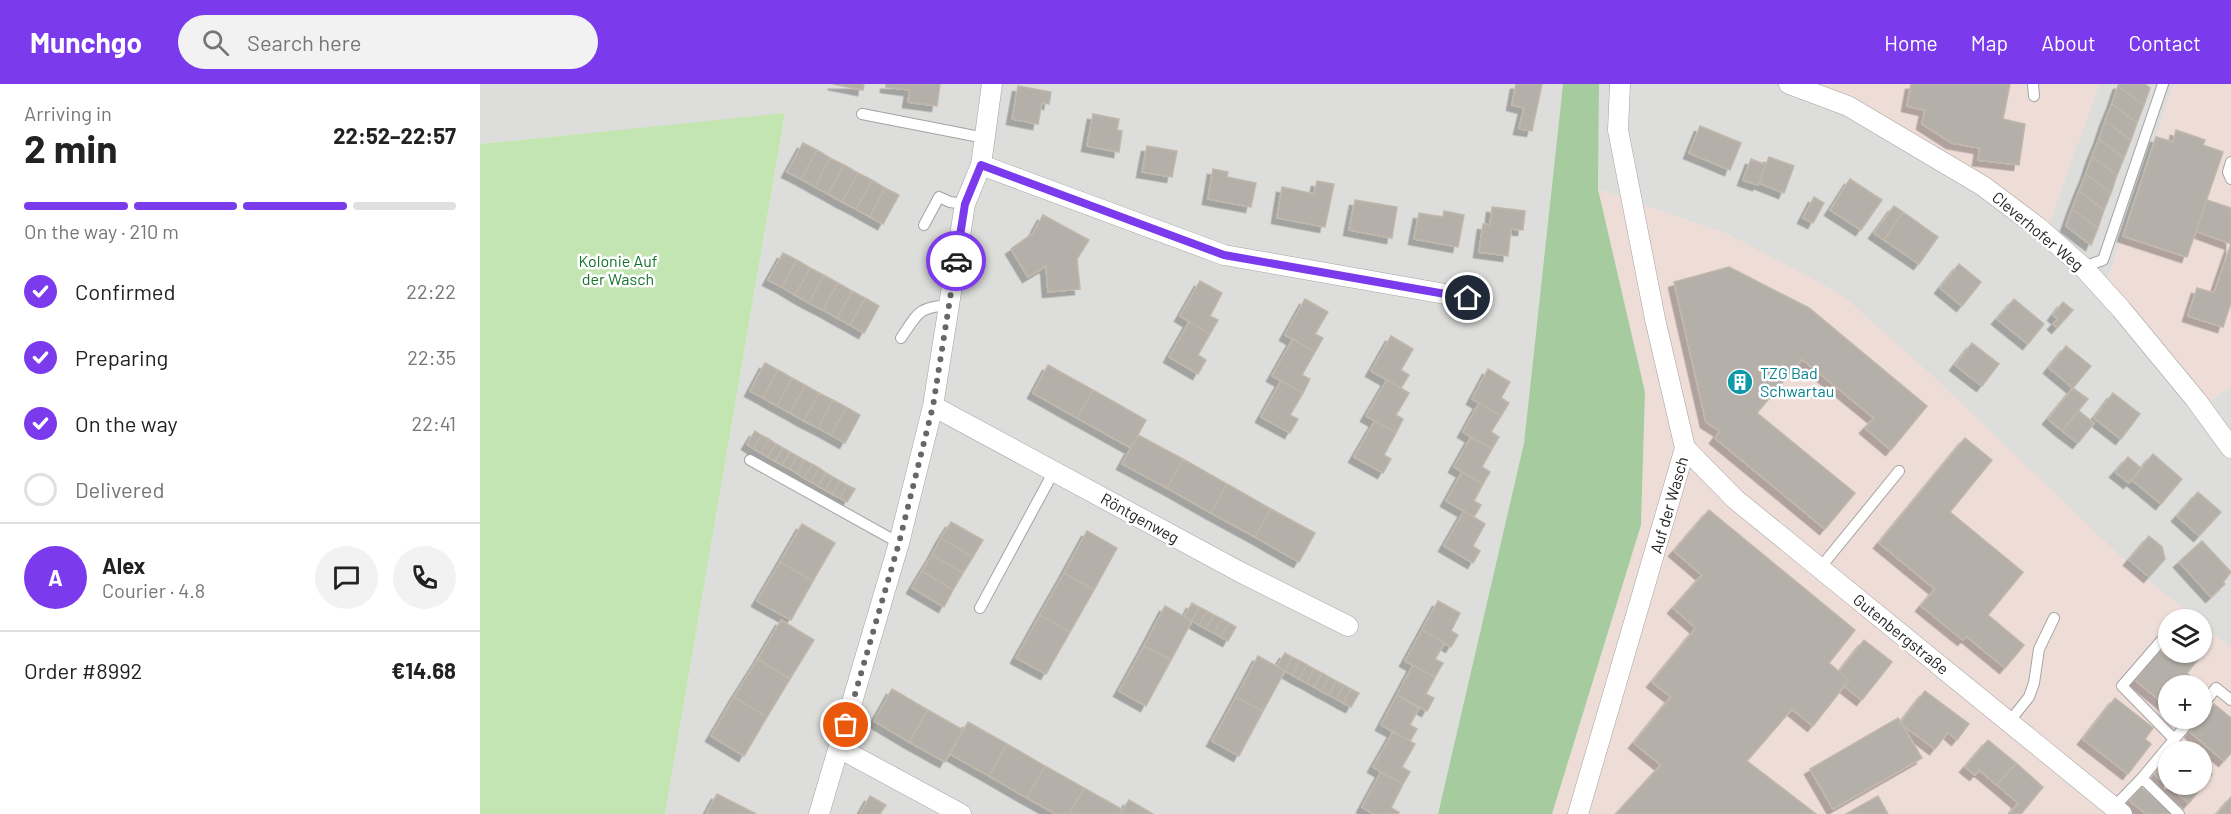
<!DOCTYPE html>
<html lang="en">
<head>
<meta charset="utf-8">
<style>
  :root { --surface:#fff; --page:#f2f2f2; --text:#222; --muted:#767676; --line:#e0e0e0; --accent:#7c3aed }
  body { margin:0; font-family:Barlow,sans-serif; background:var(--page); color:var(--text); height:100vh; display:flex; flex-direction:column; font-size:22px; white-space:nowrap }
  * { box-sizing:border-box; margin:0 }
  p { font-size:20px; color:var(--muted) }
  .icon { flex:none; width:33px; height:33px; fill:none; stroke:currentColor; stroke-width:2; stroke-linecap:round; stroke-linejoin:round }
  .map { position:relative; flex:1; overflow:hidden }
  .sheet { display:flex; flex-direction:column; background:var(--surface); width:480px }
  .sheet>* { flex:none }
  .buttons { position:absolute; left:1678px; top:525px; display:grid; gap:12px }
  .buttons a { display:grid; place-items:center; width:54px; height:54px; border-radius:50%; background:var(--surface); box-shadow:0 2px 4px #0004; font-size:30px }
  .pin { position:absolute; display:grid; place-items:center; width:51px; height:51px; color:#fff; margin:-26px; border:3px solid #fff; border-radius:50%; box-shadow:0 2px 6px #0007 }
  .courier { position:absolute; display:grid; place-items:center; width:60px; height:60px; margin:-30px; border:4px solid #7c3aed; border-radius:50%; background:#fff; color:#222; box-shadow:0 2px 8px #0007 }
  .overview em { font-style:normal; font-weight:700 }
  .overview div { display:flex; flex-direction:column-reverse }
  .overview { display:flex; align-items:center; justify-content:space-between; height:102px; padding:0 24px }
  h1 { font-size:39px; font-weight:700; line-height:45px }
  .bar { display:grid; grid-template-columns:repeat(4,1fr); gap:9px 6px; align-content:center; height:72px; padding:0 24px }
  .bar i { height:8px; border-radius:4px; background:var(--line) }
  .bar .current { background:var(--accent) }
  .bar p { grid-column:span 4 }
  .line { display:flex; align-items:center; gap:15px; padding:0 24px; border-top:2px solid var(--line) }
  .line div { flex:1 }
  .round { display:grid; place-items:center; flex:none; width:63px; height:63px; border-radius:32px; background:var(--page) }
  ol { padding:0 24px; list-style:none }
  li { display:flex; align-items:center; gap:18px; height:66px }
  li p { margin-inline-start:auto }
  li .icon { padding:6px; border-radius:50%; background:var(--accent); color:#fff; stroke-width:4 }
  li:last-child { color:var(--muted) }
  li i { width:33px; height:33px; border:3px solid var(--line); border-radius:50% }
  header { display:flex; align-items:center; gap:36px; box-sizing:border-box; height:84px; padding:0 30px; background:var(--accent); color:#fff }
  header strong { font-size:28px }
  nav { display:flex; gap:33px; margin-inline-start:auto; font-size:21px }
  .search { width:420px; height:54px; background:var(--page); display:flex; align-items:center; gap:15px; box-sizing:border-box; padding:0 21px; border-radius:33px; color:var(--muted); font-size:22px }
  main { display:flex; flex:1; min-height:0 }
  .map>svg:first-child { display:block }
  .residential { fill:#dddddc }
  .commercial { fill:#eedcd7; fill-rule:evenodd }
  .grass { fill:#c3e5b1 }
  .forest { fill:#a5cb9f }
  .building { fill:#b4b0a9; stroke:#c0b7aa; stroke-width:1.5; filter:url(#shadow) }
  .lines { fill:none; stroke-linecap:round; stroke-linejoin:round }
  .service-casing { stroke:#a3a3a3; stroke-width:12 }
  .minor-casing { stroke:#a3a3a3; stroke-width:21 }
  .service { stroke:#fff; stroke-width:10 }
  .minor { stroke:#fff; stroke-width:20 }
  .done { stroke:#686765; stroke-width:6; stroke-dasharray:0 10.8 }
  .route { stroke:#7c3aed; stroke-width:8 }
  .labels { text-anchor:middle; stroke-width:5; stroke-linejoin:round; paint-order:stroke }
  .street-label { font-size:16px; fill:#1f1f1f; stroke:#fff }
  .park-label { font-size:16px; fill:#16752c; stroke:#fff }
  .culture-label { font-size:16px; fill:#0d838f; stroke:#fff; text-anchor:start }
</style>
</head>
<body>
<header>
<strong>Munchgo</strong>
<div class="search"><svg class="icon" aria-label="search" viewBox="0 0 24 24"><circle cx="10" cy="10" r="6"/><path d="M15 15l6 6"/></svg>Search here</div>
<nav><a>Home</a><a>Map</a><a>About</a><a>Contact</a></nav>
</header>
<main>
<section class="sheet">
<div class="overview"><div><h1>2 min</h1><p>Arriving in</p></div><em>22:52–22:57</em></div>
<div class="bar"><i class="current"></i><i class="current"></i><i class="current"></i><i></i><p>On the way · 210 m</p></div>
<ol>
<li><svg class="icon" aria-label="check" viewBox="0 0 24 24"><path d="M5 12l5 5 9-10"/></svg>Confirmed<p>22:22</p></li>
<li><svg class="icon" aria-label="check" viewBox="0 0 24 24"><path d="M5 12l5 5 9-10"/></svg>Preparing<p>22:35</p></li>
<li><svg class="icon" aria-label="check" viewBox="0 0 24 24"><path d="M5 12l5 5 9-10"/></svg>On the way<p>22:41</p></li>
<li><i></i>Delivered</li>
</ol>
<div class="line" style="height:108px"><b class="round" style="background:var(--accent);color:#fff">A</b><div><b>Alex</b><p>Courier · 4.8</p></div><a class="round"><svg class="icon" aria-label="chat" viewBox="0 0 24 24"><path d="M4 5h16v11H9l-5 4z"/></svg></a><a class="round"><svg class="icon" aria-label="phone" viewBox="0 0 24 24"><path d="M5 4h4l2 5-3 2q2 4 5 5l2-3 5 2v4C11 20 4 13 5 4z"/></svg></a></div>
<div class="line" style="height:78px"><div>Order #8992</div><b>€14.68</b></div>
</section>
<div class="map">
<svg width="1751" height="730" viewBox="0 0 1751 730">
  <defs>
    <filter id="shadow"><feDropShadow dx="-5.5" dy="5.5" stdDeviation="0" flood-color="#0004"/></filter>
  </defs>
  <rect width="100%" height="100%" fill="#efeee7"/>
  <!-- residential -->
  <path class="residential" d="M0,0H1083L1044,359L958,730H185L305,30L0,60Z
    M1119,0H1338L1371,14L1568,142L1619,0H1694L1627,197L1729,318L1751,302V564L1722,541V536L1716,535L1653,484L1252,152L1118,105Z"/>
  <!-- commercial -->
  <path class="commercial" d="M1338,0H1619L1568,143L1371,14Z
    M1694,0H1751V302L1729,318L1627,197Z
    M1118,105L1252,152L1361,210L1452,291L1653,484L1716,535L1689,536V568H1722V541L1751,564V730H1072L1161,441L1165,308ZM1689,602H1722V634H1689ZM1689,668H1722V700H1689Z"/>
  <!-- grass -->
  <path class="grass" d="M305,29L185,730H0V60Z"/>
  <!-- forest -->
  <path class="forest" d="M1083,0H1119L1118,105L1165,308L1161,441L1072,730H958L1044,359Z"/>
  <!-- building -->
  <path class="building" d="M353,0H384L383,6Z
    M406,0H460L457,22L428,18L430,6L406,3Z
    M1036,0H1062L1052,47L1039,45L1044,24L1032,21Z
    M1431,0H1530L1523,35L1545,40L1539,81L1498,76L1500,64L1472,59L1442,40L1445,26L1427,22Z
    M1639,0H1665L1670,4L1664,21L1638,2Z
    M538,2L571,8L569,20L562,18L558,40L532,35Z
    M1638,2L1664,21L1657,39L1632,20Z
    M1632,20L1657,39L1651,56L1625,37Z
    M613,30L639,35L637,46L642,47L639,68L607,62Z
    M1625,37L1651,56L1644,74L1619,55Z
    M1220,42L1261,59L1250,86L1209,69Z
    M1696,46L1725,56L1723,61L1743,68L1707,173L1643,152L1676,53L1693,58Z
    M1619,55L1644,74L1637,91L1612,72Z
    M323,59L337,66L321,95L307,88Z
    M667,62L697,67L692,93L662,88Z
    M337,66L350,74L335,103L321,95Z
    M1612,72L1637,91L1631,109L1606,90Z
    M1289,73L1314,82L1304,109L1279,99Z
    M350,74L364,81L348,110L335,103Z
    M1271,75L1286,81L1278,101L1263,96Z
    M364,81L378,89L362,118L348,110Z
    M733,85L748,88L747,93L776,99L771,123L728,115Z
    M378,89L392,96L376,125L362,118Z
    M1606,90L1631,109L1624,126L1599,107Z
    M1370,95L1402,116L1381,146L1350,126Z
    M392,96L405,104L390,133L376,125Z
    M837,97L854,100L845,143L797,134L802,103L834,110Z
    M405,104L419,111L403,140L390,133Z
    M1599,107L1624,126L1618,144L1592,125Z
    M1334,113L1344,119L1333,139L1323,134Z
    M875,116L917,123L912,154L869,146Z
    M1727,116L1751,124V160L1716,147Z
    M1414,122L1423,128L1404,156L1394,149Z
    M1012,123L1045,127L1043,146L1031,145L1028,172L999,168L1003,140L1010,141Z
    M1592,125L1618,144L1611,161L1586,142Z
    M964,127L984,131L978,163L934,155L939,129L963,133Z
    M1423,128L1458,153L1439,180L1404,156Z
    M563,131L609,156L597,175L600,205L568,208L566,182L548,193L531,165L553,149Z
    M1751,160V219L1743,243L1708,232L1717,204L1734,209Z
    M303,169L317,176L302,203L288,196Z
    M317,176L330,184L315,211L302,203Z
    M1479,180L1501,198L1482,222L1460,204Z
    M1249,183L1329,224L1447,322L1411,366L1385,344L1394,334L1322,275L1277,329L1375,409L1345,445L1235,354L1240,347L1226,338L1194,198Z
    M330,184L344,191L329,219L315,211Z
    M344,191L358,199L343,226L329,219Z
    M720,197L742,209L730,232L738,236L730,250L700,232Z
    M358,199L372,207L357,234L343,226Z
    M372,207L385,214L370,241L357,234Z
    M385,214L399,222L384,249L370,241Z
    M825,215L848,228L835,250L843,254L835,268L805,251Z
    M1534,215L1564,240L1548,260L1517,235Z
    M1583,218L1593,226L1577,244L1573,240L1578,235L1573,231Z
    M709,238L730,250L718,271L726,276L718,290L689,273Z
    M911,252L933,265L921,286L929,291L921,304L891,287Z
    M813,255L835,268L822,291L830,295L823,309L792,292Z
    M1492,259L1519,280L1502,302L1475,281Z
    M1586,262L1611,282L1593,304L1569,284Z
    M285,279L298,286L283,314L270,307Z
    M568,281L613,306L597,334L553,309Z
    M1008,285L1030,298L1021,314L1029,319L1021,332L992,315Z
    M298,286L312,294L297,322L283,314Z
    M312,294L325,301L310,329L297,322Z
    M907,296L929,309L916,331L923,335L916,349L886,332Z
    M801,297L823,309L810,331L818,335L810,349L781,333Z
    M325,301L339,309L324,337L310,329Z
    M1593,304L1608,315L1582,347L1568,335Z
    M613,306L666,336L651,364L597,334Z
    M339,309L353,316L338,344L324,337Z
    M1633,309L1660,330L1641,355L1614,334Z
    M353,316L366,323L351,351L338,344Z
    M999,319L1021,332L1011,348L1019,353L1012,365L983,348Z
    M366,323L380,331L365,359L351,351Z
    M1599,327L1614,339L1598,359L1582,347Z
    M895,337L916,349L904,371L911,375L903,389L874,373Z
    M275,347L281,351L274,365L267,360Z
    M281,351L289,355L281,369L274,365Z
    M658,351L703,375L687,404L642,380Z
    M991,353L1012,365L1002,383L1010,388L1003,400L974,383Z
    M1485,354L1512,376L1470,428L1543,488L1508,531L1544,561L1525,584L1486,552L1483,556L1441,522L1455,505L1399,459Z
    M289,355L296,360L288,373L281,369Z
    M296,360L303,364L295,377L288,373Z
    M303,364L310,368L302,381L295,377Z
    M310,368L317,372L310,385L302,381Z
    M1673,370L1702,395L1681,420L1652,396Z
    M317,372L324,376L317,389L310,385Z
    M1648,373L1661,384L1649,399L1635,388Z
    M703,375L747,400L731,429L687,404Z
    M324,376L332,380L324,394L317,389Z
    M332,380L339,384L331,398L324,394Z
    M339,384L346,389L338,402L331,398Z
    M982,388L1003,400L994,417L1001,421L994,433L966,417Z
    M346,389L353,393L345,406L338,402Z
    M353,393L360,397L352,410L345,406Z
    M360,397L367,401L360,414L352,410Z
    M747,400L791,425L775,453L731,429Z
    M367,401L375,405L367,418L360,414Z
    M1718,408L1741,428L1719,452L1697,432Z
    M791,425L835,449L819,478L775,453Z
    M1229,426L1375,546L1349,579L1369,596L1333,642L1312,625L1267,677L1336,730H1136L1181,681L1154,659L1191,613L1172,598L1216,544L1193,524L1222,491L1194,467Z
    M984,427L1005,440L993,462L1000,467L993,479L964,462Z
    M471,438L503,456L493,473L461,454Z
    M322,440L355,459L333,497L300,478Z
    M607,447L637,464L614,506L584,489Z
    M1669,452L1682,463L1685,475L1669,493L1649,476Z
    M461,454L493,473L483,489L452,471Z
    M1722,457L1751,488L1743,498L1745,500L1731,513L1699,478Z
    M452,471L483,489L473,506L442,487Z
    M300,478L333,497L311,536L277,517Z
    M442,487L473,506L464,523L432,504Z
    M584,489L614,506L590,548L560,531Z
    M958,517L980,529L971,547L978,551L971,563L942,546Z
    M712,519L719,523L712,537L704,533Z
    M685,522L712,537L691,576L664,562Z
    M719,523L727,527L719,541L712,537Z
    M727,527L734,531L726,545L719,541Z
    M560,531L590,548L566,590L536,574Z
    M734,531L742,535L734,549L726,545Z
    M742,535L749,539L741,553L734,549Z
    M301,536L334,556L310,595L278,575Z
    M749,539L756,543L748,557L741,553Z
    M942,546L965,559L955,575L963,579L955,593L925,577Z
    M1384,556L1412,578L1382,616L1364,602L1369,596L1359,588Z
    M1722,558L1728,563L1707,589L1716,597L1713,602H1689V624L1655,596L1679,566L1688,574L1692,568H1722Z
    M664,562L691,576L666,622L639,607Z
    M805,569L812,573L805,587L797,582Z
    M778,572L805,587L783,627L756,613Z
    M812,573L820,577L812,591L805,587Z
    M278,575L310,595L287,633L254,613Z
    M820,577L827,581L819,595L812,591Z
    M827,581L834,585L827,599L819,595Z
    M933,581L955,593L946,610L954,614L947,627L917,611Z
    M834,585L842,589L834,603L827,599Z
    M842,589L849,593L841,607L834,603Z
    M849,593L856,597L849,611L841,607Z
    M856,597L864,601L856,615L849,611Z
    M864,601L871,605L863,619L856,615Z
    M412,605L448,626L429,658L394,637Z
    M871,605L879,609L871,623L863,619Z
    M1445,607L1489,640L1477,656L1468,648L1455,665L1420,639Z
    M917,611L939,624L930,641L937,645L930,657L901,641Z
    M254,613L287,633L264,672L231,652Z
    M756,613L783,627L759,672L732,657Z
    M1635,614L1673,644L1665,655L1671,660L1648,690L1603,655Z
    M1734,620L1751,634V669L1744,677L1710,648Z
    M448,626L483,646L465,678L429,658Z
    M1418,634L1442,674L1353,725L1330,685Z
    M488,638L527,660L509,692L470,670Z
    M913,648L935,660L922,683L930,688L923,700L893,683Z
    M1508,656L1536,679L1517,701L1499,686L1495,691L1485,683Z
    M527,660L565,682L547,714L509,692Z
    M1689,673V700H1722V682L1732,690L1709,719L1675,691Z
    M1536,679L1563,703L1541,730H1530L1538,719L1517,701Z
    M565,682L604,704L589,730H576L547,714Z
    M901,688L923,700L911,724L919,728L918,730H893L882,723Z
    M1661,703L1694,730H1666L1650,717Z
    M604,704L643,726L640,730H589Z
    M237,710L276,730H226Z
    M390,712L406,721L400,730H380Z
    M1398,712L1408,730H1366Z
    M1751,713V730H1737Z
    M649,716L673,730H640Z"/>
  <g class="lines">
    <!-- service casing -->
    <g class="service-casing">
      <path id="service" d="M1553,0L1554,12
        M382,30L505,54
        M1751,78L1748,88L1751,95
        M444,141L459,113L470,118L485,120
        M1603,183L1623,176L1683,0
        M421,254C438,229 438,223 469,221
        M270,376L419,459
        M1340,484L1419,387
        M500,524L574,387
        M1681,557L1642,602L1694,655
        M1722,622L1736,604L1751,616
        M1529,638L1549,613L1554,599L1559,565L1574,534
        M1662,694L1699,730
        M1634,723L1662,694L1712,634"/>
    </g>
    <!-- minor casing -->
    <g class="minor-casing">
      <path id="minor" d="M1309,0L1368,22L1503,102L1559,144L1603,183L1641,225L1716,316L1751,364
        M501,81L744,171L988,214
        M453,322L760,488L868,542
        M1205,364L1255,415L1642,730
        M359,664L481,730
        M339,730L419,459L453,322L485,120L501,81L512,0
        M1098,730L1205,364L1175,235L1138,46L1140,0"/>
    </g>
    <!-- service -->
    <use href="#service" class="service"/>
    <!-- minor -->
    <use href="#minor" class="minor"/>
  </g>
  <g class="lines">
    <!-- done -->
    <path class="done" d="M366,641L419,459L453,322L476,177"/>
    <!-- route -->
    <path class="route" d="M476,177L485,120L501,81L744,171L988,214"/>
  </g>
  <!-- icons -->
  <defs>
    <g id="building-disc" transform="scale(1.35)"><circle r="9.5" fill="#0f9aa8" stroke="#fff"/><path d="M-4-6H4V6H1V3H-1V6H-4ZM-2.5-4.3h1.7v1.8h-1.7ZM.8-4.3h1.7v1.8H.8ZM-2.5-1h1.7V.8h-1.7ZM.8-1h1.7V.8H.8Z" fill="#fff"/></g>
  </defs>
  <g fill-rule="evenodd">
    <use href="#building-disc" x="1260" y="298"/>
  </g>
  <g class="labels">
    <!-- street labels -->
    <g class="street-label">
      <text transform="translate(1558 147) rotate(40)" y="6">Cleverhofer Weg</text>
      <text transform="translate(1189 421) rotate(-74)" y="6">Auf der Wasch</text>
      <text transform="translate(660 434) rotate(29)" y="6">Röntgenweg</text>
      <text transform="translate(1421 550) rotate(39)" y="6">Gutenbergstraße</text>
    </g>
    <!-- park labels -->
    <g class="park-label">
      <text x="138" y="183">Kolonie Auf<tspan x="138" dy="18">der Wasch</tspan></text>
    </g>
    <!-- culture labels -->
    <g class="culture-label">
      <text x="1280" y="295">TZG Bad<tspan x="1280" dy="18">Schwartau</tspan></text>
    </g>
  </g>
</svg>
<div class="buttons">
<a><svg class="icon" aria-label="layers" viewBox="0 0 24 24"><path d="M12 4l9 5-9 5-9-5zM3 14l9 5 9-5"/></svg></a>
<a>+</a>
<a>−</a>
</div>
<div class="pin" style="left:366px;top:641px;background:#ea580c"><svg class="icon" aria-label="bag" viewBox="0 0 24 24"><path d="M5 8h14l-1 12H6zM9 8a3 3 0 0 1 6 0"/></svg></div>
<div class="pin" style="left:988px;top:214px;background:#1f2937"><svg class="icon" aria-label="home" viewBox="0 0 24 24"><path d="M3 11l9-7 9 7M6 9v11h12V9"/></svg></div>
<div class="courier" style="left:476px;top:177px"><svg class="icon" aria-label="car" viewBox="0 0 24 24"><path d="M5 17H2v-5l4-1 3-4h7l3 4 3 1v5h-3M9 17h6M6 11h13"/><circle cx="7" cy="17" r="2"/><circle cx="17" cy="17" r="2"/></svg></div>
</div>
</main>
</body>
</html>
